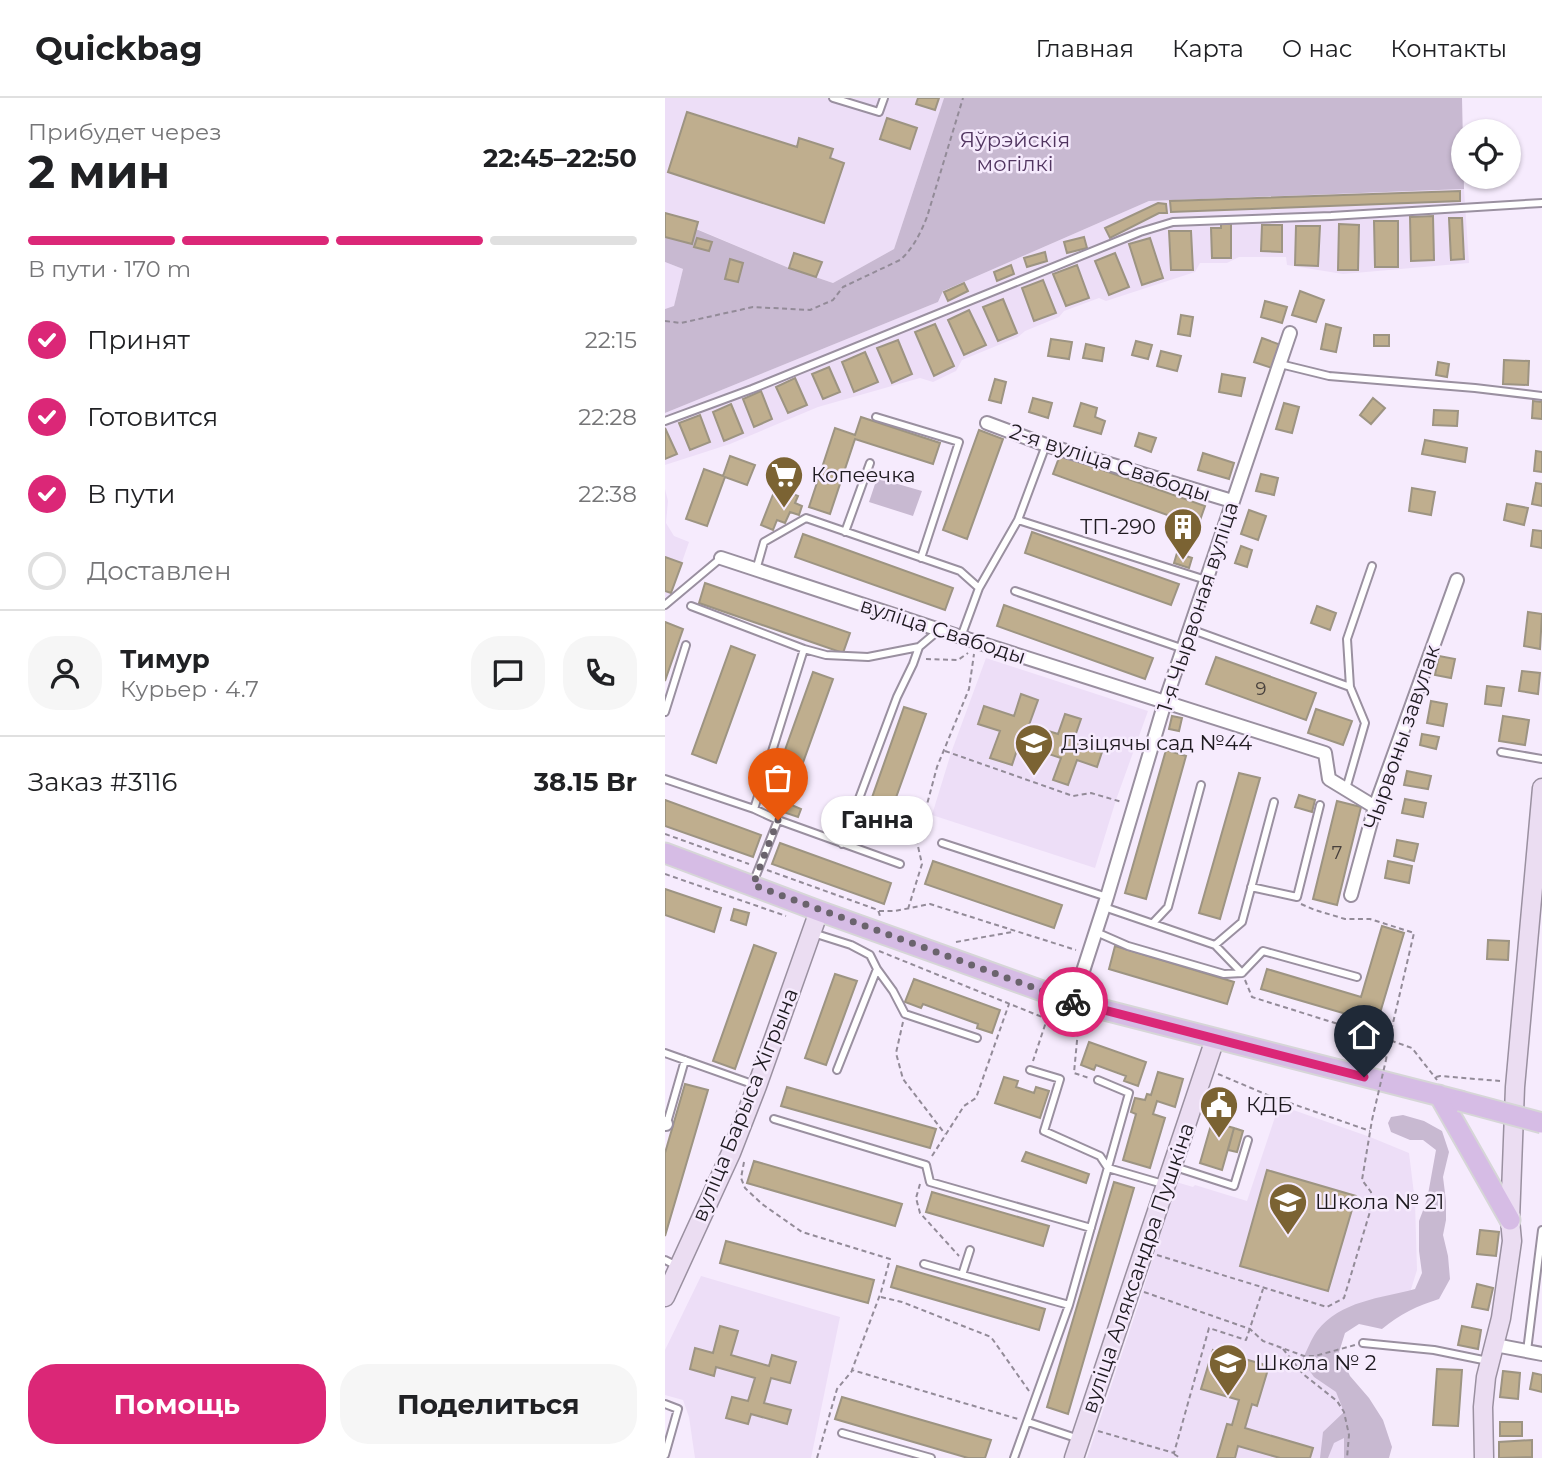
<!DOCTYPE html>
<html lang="ru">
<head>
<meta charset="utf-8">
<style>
  :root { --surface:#fff; --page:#f6f6f6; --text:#202124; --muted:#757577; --line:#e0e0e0; --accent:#db2777 }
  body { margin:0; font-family:Montserrat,sans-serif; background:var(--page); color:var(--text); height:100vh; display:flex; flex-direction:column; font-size:26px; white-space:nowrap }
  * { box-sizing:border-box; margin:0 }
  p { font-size:23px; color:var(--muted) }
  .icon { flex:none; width:38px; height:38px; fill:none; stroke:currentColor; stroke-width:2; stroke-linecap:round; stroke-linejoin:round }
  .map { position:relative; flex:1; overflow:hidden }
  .sheet { display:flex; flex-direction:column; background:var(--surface); width:665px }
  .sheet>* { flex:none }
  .tools { position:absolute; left:786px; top:21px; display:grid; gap:14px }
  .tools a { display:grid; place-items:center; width:70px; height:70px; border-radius:50%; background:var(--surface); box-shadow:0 2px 5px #0004; font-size:35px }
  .pin { position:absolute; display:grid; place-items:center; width:60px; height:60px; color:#fff; margin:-72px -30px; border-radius:50% 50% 50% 0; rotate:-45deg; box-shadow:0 0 7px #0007 }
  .pin .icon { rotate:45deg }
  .courier { position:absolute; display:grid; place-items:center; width:70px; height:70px; margin:-35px; border:5px solid #db2777; border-radius:50%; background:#fff; color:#222; box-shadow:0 2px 9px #0007 }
  .bubble { position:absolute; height:49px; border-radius:24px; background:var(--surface); box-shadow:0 2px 5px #0004; font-size:23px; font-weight:700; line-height:49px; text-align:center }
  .head em { font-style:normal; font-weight:700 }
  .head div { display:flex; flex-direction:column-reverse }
  .head { display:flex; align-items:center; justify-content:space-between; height:119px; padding:0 28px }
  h1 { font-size:46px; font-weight:700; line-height:52px }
  .bar { display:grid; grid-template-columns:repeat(4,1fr); gap:10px 7px; align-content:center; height:84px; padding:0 28px }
  .bar i { height:9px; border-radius:5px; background:var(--line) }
  .bar .current { background:var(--accent) }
  .bar p { grid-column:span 4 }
  .line { display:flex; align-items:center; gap:18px; padding:0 28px; border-top:2px solid var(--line) }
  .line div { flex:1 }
  .round { display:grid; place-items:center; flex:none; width:74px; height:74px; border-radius:28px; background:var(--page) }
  ol { padding:0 28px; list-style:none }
  li { display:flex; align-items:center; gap:21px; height:77px }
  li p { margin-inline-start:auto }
  li .icon { padding:7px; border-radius:50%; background:var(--accent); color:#fff; stroke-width:4 }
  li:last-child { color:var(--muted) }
  li i { width:38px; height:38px; border:4px solid var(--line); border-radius:50% }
  .action { display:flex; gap:14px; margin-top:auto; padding:14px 28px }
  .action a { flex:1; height:80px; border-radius:28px; background:var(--accent); color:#fff; font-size:28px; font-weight:700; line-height:80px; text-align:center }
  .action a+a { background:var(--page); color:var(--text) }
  header { display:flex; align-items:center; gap:42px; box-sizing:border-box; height:98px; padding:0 35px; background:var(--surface); border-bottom:2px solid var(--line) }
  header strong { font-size:33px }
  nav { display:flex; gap:38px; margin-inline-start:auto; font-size:24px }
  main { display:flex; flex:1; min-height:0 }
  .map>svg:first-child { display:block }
  .built { fill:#eddef7 }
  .green { fill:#c8b9d1 }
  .building { fill:#bfae8e; stroke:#9d9482; stroke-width:2 }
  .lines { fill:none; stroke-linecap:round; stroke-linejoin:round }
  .lane-casing { stroke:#9a90a0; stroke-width:10 }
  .street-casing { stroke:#9a90a0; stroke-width:16 }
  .secondary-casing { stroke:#9a90a0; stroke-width:21 }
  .primary-casing { stroke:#d6d6d7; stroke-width:23 }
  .path { stroke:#938b98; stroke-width:2; stroke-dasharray:5 3.5; stroke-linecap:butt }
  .lane { stroke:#fff; stroke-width:6 }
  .street { stroke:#fff; stroke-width:12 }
  .secondary { stroke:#ebddf2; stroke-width:18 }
  .primary { stroke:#d6bce5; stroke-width:19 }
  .primary-bridge-casing { stroke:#d6d6d7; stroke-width:23; stroke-linecap:butt }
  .path-bridge { stroke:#938b98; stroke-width:2; stroke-dasharray:5 3.5; stroke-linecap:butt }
  .primary-bridge { stroke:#d6bce5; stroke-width:19 }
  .done { stroke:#6a636d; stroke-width:7; stroke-dasharray:0 12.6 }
  .route { stroke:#db2777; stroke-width:9 }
  .labels { text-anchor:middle; stroke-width:5; stroke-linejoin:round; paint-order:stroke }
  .number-label { font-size:18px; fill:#463f3c }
  .park-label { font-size:21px; fill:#513560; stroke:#f6ebfd }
  .street-label { font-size:21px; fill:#1e1a20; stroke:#f6ebfd }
  .poi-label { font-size:21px; fill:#1e1a20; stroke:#f6ebfd; text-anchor:start }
</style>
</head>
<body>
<header>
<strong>Quickbag</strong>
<nav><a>Главная</a><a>Карта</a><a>О нас</a><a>Контакты</a></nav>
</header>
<main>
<section class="sheet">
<div class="head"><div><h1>2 мин</h1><p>Прибудет через</p></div><em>22:45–22:50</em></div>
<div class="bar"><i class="current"></i><i class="current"></i><i class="current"></i><i></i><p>В пути · 170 m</p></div>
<ol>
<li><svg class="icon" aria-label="check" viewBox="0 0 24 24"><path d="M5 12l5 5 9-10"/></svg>Принят<p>22:15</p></li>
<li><svg class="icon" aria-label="check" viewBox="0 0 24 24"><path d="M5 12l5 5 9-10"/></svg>Готовится<p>22:28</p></li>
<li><svg class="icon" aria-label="check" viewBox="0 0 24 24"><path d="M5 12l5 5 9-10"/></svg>В пути<p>22:38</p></li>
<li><i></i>Доставлен</li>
</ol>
<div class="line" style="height:126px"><a class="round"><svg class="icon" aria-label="person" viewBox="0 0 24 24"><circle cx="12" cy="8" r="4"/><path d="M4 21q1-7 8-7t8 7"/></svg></a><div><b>Тимур</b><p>Курьер · 4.7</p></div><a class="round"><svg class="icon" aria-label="chat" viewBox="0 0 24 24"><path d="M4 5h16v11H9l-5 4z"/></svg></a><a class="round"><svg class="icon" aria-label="phone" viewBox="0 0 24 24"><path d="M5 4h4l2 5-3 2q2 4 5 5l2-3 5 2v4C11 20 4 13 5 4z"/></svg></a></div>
<div class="line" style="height:91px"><div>Заказ #3116</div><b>38.15 Br</b></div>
<div class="action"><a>Помощь</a><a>Поделиться</a></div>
</section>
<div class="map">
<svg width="877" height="1360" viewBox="0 0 877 1360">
  <rect width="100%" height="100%" fill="#f6ebfd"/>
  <!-- built -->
  <path class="built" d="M0,0H279L229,151L168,185L124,170L32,131L27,146L0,139Z
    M799,91L804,165L678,176L622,167L621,159H574L562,165H535L530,174L441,203L434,200L399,213L394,219L360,233L353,239L297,262L291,273L268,284L255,280L153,309L65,346L0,367V315L273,204L278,193L484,103Z
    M0,164L18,171L9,209L0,211Z
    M0,391L3,403L1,425L9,438L24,444L6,495L0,500Z
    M321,560L483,613L451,702L430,770L267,717L286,655Z
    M614,1007L705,1039L744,1055L750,1104L752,1172L743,1201L682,1225L671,1266L701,1360H422L476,1199L511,1084L528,1089L530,1087L582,1103Z
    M36,1178L175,1219L146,1360H30L24,1319L18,1302L0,1297V1252Z"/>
  <!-- green -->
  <path class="green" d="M279,0H797L799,91L484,103L278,193L273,204L0,315V211L9,208L18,171L0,164V139L27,146L31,131L124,170L168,185L229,151Z
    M212,380L257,393L248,418L204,404Z
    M738,1017L759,1023L777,1033L784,1054L778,1079L781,1103V1122L778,1137L783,1158L785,1181L774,1201C752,1208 735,1216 717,1231L694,1226L680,1235L674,1254L685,1278L704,1300L718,1322L727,1349L724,1360H679V1340L669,1345L663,1360H655L658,1334L679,1314L671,1294L649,1279L637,1262C642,1253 646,1241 652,1233C675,1203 716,1200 750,1191L757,1175L754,1153V1123L762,1102L771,1052L758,1042H745L726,1034L723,1025L726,1019Z"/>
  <!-- building -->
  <path class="building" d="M253,0H274L270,12L251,6Z
    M22,14L132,49L134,40L168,51L165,60L179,65L159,125L3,74Z
    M222,20L252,30L245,51L215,41Z
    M795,93V103L506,114L505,103Z
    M493,105L501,106L502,115H494L445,140L440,130Z
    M0,115L33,124L27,146L0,139Z
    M768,118L769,162L746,163L745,119Z
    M784,120H797L799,161L786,162Z
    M709,123H733V169H710Z
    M556,126H566V160H547L546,130H556Z
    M674,126L694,127L693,172H673Z
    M597,127H617V154L596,153Z
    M631,128H655L653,168L630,167Z
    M504,133H526L528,172H506Z
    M419,139L422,150L402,155L399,144Z
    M32,140L47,144L44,153L29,149Z
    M485,140L498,180L477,187L464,146Z
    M380,154L382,163L362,169L359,160Z
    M129,155L157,164L151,179L124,170Z
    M450,155L464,189L444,197L430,163Z
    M65,161L78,165L73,184L60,181Z
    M346,167L349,176L332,183L329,174Z
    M412,167L424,200L401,208L388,176Z
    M378,182L391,215L369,223L357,190Z
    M299,185L303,193L283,203L279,194Z
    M635,193L659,202L651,224L627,217Z
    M338,201L352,235L333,243L318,209Z
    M600,203L622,209L617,225L596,219Z
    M304,212L321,247L299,257L283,222Z
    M516,217L528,219L525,238L513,236Z
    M270,226L289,268L269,278L250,234Z
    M661,226L676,230L671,254L656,251Z
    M709,237H724V248H709Z
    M597,240L616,247L607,270L589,264Z
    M386,241L407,244L404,261L383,258Z
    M233,242L247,276L227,285L212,250Z
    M471,243L487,247L483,261L467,257Z
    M421,246L439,250L437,263L418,260Z
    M496,253L516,258L512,273L492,268Z
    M200,254L213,284L189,294L177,264Z
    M839,262L864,263L863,287L838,286Z
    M773,264L784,266L782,279L771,277Z
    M164,269L175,294L158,301L147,276Z
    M557,276L580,280L576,298L554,294Z
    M130,280L142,307L123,315L111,289Z
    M330,281L341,284L336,305L324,302Z
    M96,293L107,321L89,329L78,301Z
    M368,300L387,305L383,320L364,314Z
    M708,300L720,310L706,326L695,317Z
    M868,303L877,304V321L867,320Z
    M416,305L432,310L430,319L440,323L436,336L409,328Z
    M619,305L634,309L627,335L611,331Z
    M66,306L78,335L59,343L48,314Z
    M769,312L793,313L792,328L768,327Z
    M35,317L45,344L25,352L14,325Z
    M196,319L275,345L268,366L190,341L165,416L144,409L170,330L190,337Z
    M0,330L12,356L0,361Z
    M314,332L338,341L302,441L278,432Z
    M474,335L491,340L486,354L470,348Z
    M760,342L802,350L800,364L757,356Z
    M871,353L877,354V374L869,373Z
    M538,355L569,365L564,381L533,372Z
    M395,357L540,408L533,428L388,376Z
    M65,358L90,367L82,387L60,379L42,428L21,421L39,371L58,378Z
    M596,376L613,380L609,397L591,393Z
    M871,385L877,386V408L867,406Z
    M111,389L133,398L130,405L137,408L134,417L125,414L120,425L112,422L108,432L96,427Z
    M747,390L770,394L766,417L744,413Z
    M842,406L863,410L859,427L839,422Z
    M584,412L601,418L593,442L576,436Z
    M868,432L877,433V450L866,448Z
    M367,434L514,486L506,507L360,455Z
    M138,436L288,490L280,512L130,459Z
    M576,448L587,452L582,469L570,465Z
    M512,455L527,460L524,470L509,465Z
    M0,459L17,465L6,495L0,493Z
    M40,485L185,535L178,555L34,505Z
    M339,507L488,560L480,581L332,528Z
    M652,508L671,515L665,532L646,525Z
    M863,514L877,516L875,551L859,548Z
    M0,524L18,531L0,583Z
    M66,548L90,557L51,665L27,656Z
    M774,558L790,561L786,580L770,577Z
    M551,559L651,595L641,622L541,586Z
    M857,573L875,575L873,596L854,593Z
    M148,574L168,581L126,698L106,691Z
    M822,588L839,590L836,608L820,606Z
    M356,596L373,602L364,627L393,636L400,616L416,621L408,644L437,654L432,669L412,662L403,687L388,682L396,660L354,646L347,667L325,660L335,633L313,626L319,608L349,618Z
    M766,603L782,606L778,628L762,625Z
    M239,609L261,616L219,733L198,725Z
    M651,611L687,623L678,647L643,635Z
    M507,618L517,620L514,633L504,631Z
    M838,618L864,622L860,647L834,643Z
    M757,636L774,639L771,651L755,647Z
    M501,652L521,658L481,801L460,795Z
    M742,673L766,678L763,691L739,687Z
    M574,675L595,680L555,821L534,815Z
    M634,697L650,702L647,714L630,709Z
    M740,701L761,705L758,719L737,715Z
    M0,702L96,737L88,759L0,728Z
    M672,703L696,709L672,807L648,801Z
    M122,705L136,711L133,719L118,714Z
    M732,742L753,746L749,763L729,758Z
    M115,745L226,785L219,806L107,766Z
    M268,763L397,807L389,830L260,786Z
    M723,763L747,768L744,785L720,780Z
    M0,791L56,810L49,834L0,817Z
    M69,811L84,815L81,827L66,822Z
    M717,828L739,835L712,925L596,891L602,871L696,899Z
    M823,842L844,843L843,862L822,861Z
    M89,847L111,855L70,971L48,963Z
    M450,848L569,884L562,906L444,871Z
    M170,876L192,883L161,967L140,960Z
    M249,881L335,912L327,935L312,930L313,926L258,906L256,910L240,904Z
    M424,944L481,964L473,988L459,983L461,978L431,967L429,972L416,967Z
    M493,974L518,981L510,1009L492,1003L488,1016L500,1020L485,1070L458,1062L471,1016L466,1014L470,1000L480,1002L482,996L486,997Z
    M339,979L353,983L351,989L369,995L371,989L384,993L375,1020L330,1005Z
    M20,986L43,992L0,1138V1055Z
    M122,989L271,1031L265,1050L116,1008Z
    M546,1027L557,1031L558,1027L569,1030L557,1072L535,1065Z
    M569,1030L578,1033L572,1054L563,1052Z
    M361,1054L424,1076L421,1085L357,1063Z
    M89,1063L237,1106L230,1128L82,1085Z
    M602,1072L691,1098L663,1193L575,1168Z
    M449,1084L469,1090L403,1316L382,1309Z
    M267,1094L384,1128L378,1148L261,1114Z
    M815,1132L834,1134L831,1158L812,1156Z
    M61,1143L209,1182L203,1205L55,1165Z
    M232,1168L380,1211L374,1232L226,1189Z
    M812,1186L828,1190L823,1212L807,1209Z
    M55,1228L73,1233L66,1257L104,1268L107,1257L131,1264L125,1285L106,1280L99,1305L126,1312L122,1326L86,1316L83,1326L61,1320L67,1299L83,1303L90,1280L51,1269L49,1278L25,1271L30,1250L48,1255Z
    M797,1228L816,1232L813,1251L793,1247Z
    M548,1252L604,1268L592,1308L587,1306L580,1330L648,1350L645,1360H615L573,1348L570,1360H552L562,1326L567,1327L574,1302L536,1291Z
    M772,1271L797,1272L793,1328L768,1327Z
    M838,1273L855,1275L853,1301L835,1299Z
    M868,1275L877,1277V1294L865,1291Z
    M177,1299L326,1342L320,1360H303L170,1321Z
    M835,1324H857V1338H835Z
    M867,1342V1359L834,1360V1344Z"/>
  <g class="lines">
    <!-- lane casing -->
    <g class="lane-casing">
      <path id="lane" d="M168,0L214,14L219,0
        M615,266L664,278L810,290L877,298
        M211,319L294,344L256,460
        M0,323L87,291L475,134L508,124L666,118L877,105
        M353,422L541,482
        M180,434L205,365
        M91,472L99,444L141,420L295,473L314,490
        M350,493L519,551
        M0,507L56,460
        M26,508L139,551L161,557L203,559L254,549L274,532
        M525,531L685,589
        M296,539L314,490L353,422L381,347
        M0,614L21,547
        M836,654L877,661
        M0,681L89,711L113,722L235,766
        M681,691L700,625L685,589L682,541L707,468
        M89,711L139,551
        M277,745L442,799
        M177,746L232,599L248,566L254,549
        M88,785L113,722
        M586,789L632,799L655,707
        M439,809L550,847L577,875L598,853L692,879
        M488,825L503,809L536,687
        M431,834L463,848L559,876L577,875
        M148,835L186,847L205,857L212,871L172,972
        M550,847L577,824L609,704
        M212,871L228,893L240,916L312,940
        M0,955L90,987
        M365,972L395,981L379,1033L435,1058L443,1070L498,1086
        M109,1021L261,1067L265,1084L426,1130
        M2,1025L20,962
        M510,1069L569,1088L583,1042
        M0,1162L12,1168
        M259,1166L404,1207
        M297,1177L305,1152
        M698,1245L769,1252L823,1263
        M862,1253L877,1132
        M0,1306L13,1311L0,1357
        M363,1324L414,1341
        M177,1335L266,1360
        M349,1360L404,1207L464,995L433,982"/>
    </g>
    <!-- street casing -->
    <g class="street-casing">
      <path id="street" d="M322,325L381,347L567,403
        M56,460L296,539L660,655L664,681L710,709
        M686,797L710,709L792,482
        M408,904L442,799L500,604L625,235
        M0,1025L1,1026
        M830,1247L877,1256"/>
    </g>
    <!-- secondary casing -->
    <g class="secondary-casing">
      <path id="secondary" d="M0,1199L66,1055L92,988L154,813
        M409,1360L550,941
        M819,1360L818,1309L821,1279L836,1220L847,1143L845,1122L850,989L877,690"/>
    </g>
    <!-- primary casing -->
    <g class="primary-casing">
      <path id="primary" d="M0,755L154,813L408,904L795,1003
        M774,997L845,1122"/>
    </g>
    <!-- path -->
    <path class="path" d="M0,223L16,225L88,209L145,212L168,202L178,189L235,162C248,151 256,134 262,119L298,0
      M261,561L293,562L303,555
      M280,653L408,698L426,695L457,704
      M0,736L84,766
      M102,772L213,812L215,818
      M0,776L121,818
      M636,806L650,812L680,821H705L749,835L724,942L747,950L772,982
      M243,811L257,766L252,744L272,669L304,591L309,556
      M214,813H230L265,806L411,852
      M291,844L347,834
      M214,853L382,921L368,963
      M580,882L587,899L724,942L721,962
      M384,913L382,921L413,932L409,975L424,980
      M238,924L231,955L238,981L280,1036
      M553,976L605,998L705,1033
      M771,979L775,978L835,983
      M267,1058L299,1008L311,1000L344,906
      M79,1064L76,1080L80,1090L97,1106L137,1134L225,1161L216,1194L187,1272L353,1321
      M255,1086L251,1100L255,1115L294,1158
      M492,1157L662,1209L679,1200L707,1107L706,1094L697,1082L707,1022
      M479,1194L585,1231L598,1243L639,1258H650L690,1247
      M216,1199L237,1204L326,1239L364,1293
      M618,1251L638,1276L672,1303L679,1314L684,1337L682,1360
      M433,1333L509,1355L544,1230L581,1242L598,1191
      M509,1356L515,1360
      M152,1360L172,1291L187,1273"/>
    <!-- lane -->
    <use href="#lane" class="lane"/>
    <!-- street -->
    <use href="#street" class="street"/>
    <!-- secondary -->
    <use href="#secondary" class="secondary"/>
    <!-- primary -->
    <use href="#primary" class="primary"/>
    <!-- primary-bridge casing -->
    <g class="primary-bridge-casing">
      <path id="primary-bridge" d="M795,1003L877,1025"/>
    </g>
    <!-- path-bridge -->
    <path class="path-bridge" d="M707,1022L721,962"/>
    <!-- primary-bridge -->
    <use href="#primary-bridge" class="primary-bridge"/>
  </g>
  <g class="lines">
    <!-- done -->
    <path class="done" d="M113,722L88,787L408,904"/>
    <!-- route -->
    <path class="route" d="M408,904L699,979"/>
  </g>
  <!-- icons -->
  <defs>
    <g id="supermarket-pin" transform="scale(2.0125)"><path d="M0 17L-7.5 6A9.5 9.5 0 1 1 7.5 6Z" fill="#7b6333" stroke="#f6ebfd"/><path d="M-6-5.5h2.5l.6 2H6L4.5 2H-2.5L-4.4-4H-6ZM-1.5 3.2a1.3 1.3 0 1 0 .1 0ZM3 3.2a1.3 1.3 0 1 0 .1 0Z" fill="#fff"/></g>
    <g id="building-pin" transform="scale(2.0125)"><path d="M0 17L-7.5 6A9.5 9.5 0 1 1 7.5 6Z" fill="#7b6333" stroke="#f6ebfd"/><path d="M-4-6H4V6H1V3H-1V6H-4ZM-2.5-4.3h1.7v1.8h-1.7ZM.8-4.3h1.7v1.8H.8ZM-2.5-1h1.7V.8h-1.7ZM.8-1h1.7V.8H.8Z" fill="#fff"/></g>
    <g id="school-pin" transform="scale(2.0125)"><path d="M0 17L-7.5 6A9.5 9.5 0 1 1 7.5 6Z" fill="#7b6333" stroke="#f6ebfd"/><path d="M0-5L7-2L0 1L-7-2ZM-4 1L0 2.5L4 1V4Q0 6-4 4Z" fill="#fff"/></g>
    <g id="civic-pin" transform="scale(2.0125)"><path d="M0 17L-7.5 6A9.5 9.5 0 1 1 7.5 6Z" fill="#7b6333" stroke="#f6ebfd"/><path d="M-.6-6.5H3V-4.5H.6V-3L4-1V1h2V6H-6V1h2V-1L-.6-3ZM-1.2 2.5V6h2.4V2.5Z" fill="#fff"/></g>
  </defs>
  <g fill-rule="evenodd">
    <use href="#supermarket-pin" x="119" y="377"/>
    <use href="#building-pin" x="518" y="429"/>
    <use href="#school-pin" x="369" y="645"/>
    <use href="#civic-pin" x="554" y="1007"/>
    <use href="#school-pin" x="623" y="1104"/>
    <use href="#school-pin" x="563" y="1265"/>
  </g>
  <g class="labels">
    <!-- number labels -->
    <g class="number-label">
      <text x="596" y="597">9</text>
      <text x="672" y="761">7</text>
    </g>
    <!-- park labels -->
    <g class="park-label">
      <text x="350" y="49">Яўрэйскія<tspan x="350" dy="24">могілкі</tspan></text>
    </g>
    <!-- street labels -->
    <g class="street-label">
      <text transform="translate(445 365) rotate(18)" y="7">2-я вуліца Свабоды</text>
      <text transform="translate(533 509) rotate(-72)" y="7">1-я Чырвоная вуліца</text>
      <text transform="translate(278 533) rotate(18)" y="7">вуліца Свабоды</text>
      <text transform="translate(737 639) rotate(-71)" y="7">Чырвоны завулак</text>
      <text transform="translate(80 1007) rotate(-68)" y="7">вуліца Барыса Хігрына</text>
      <text transform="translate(473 1170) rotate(-71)" y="7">вуліца Аляксандра Пушкіна</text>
    </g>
    <!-- poi labels -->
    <g class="poi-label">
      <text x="146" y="384">Копеечка</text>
      <text x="491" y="436" text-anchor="end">ТП-290</text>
      <text x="396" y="652">Дзіцячы сад №44</text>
      <text x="581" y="1014">КДБ</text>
      <text x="650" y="1111">Школа № 21</text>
      <text x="590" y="1272">Школа № 2</text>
    </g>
  </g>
</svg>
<div class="tools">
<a><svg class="icon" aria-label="locate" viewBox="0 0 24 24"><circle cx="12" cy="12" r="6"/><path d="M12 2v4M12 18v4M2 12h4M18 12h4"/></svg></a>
</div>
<div class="pin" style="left:113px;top:722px;background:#ea580c"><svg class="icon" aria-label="bag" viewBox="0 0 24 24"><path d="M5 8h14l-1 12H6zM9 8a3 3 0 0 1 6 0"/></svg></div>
<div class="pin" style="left:699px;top:979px;background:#1f2937"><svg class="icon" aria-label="home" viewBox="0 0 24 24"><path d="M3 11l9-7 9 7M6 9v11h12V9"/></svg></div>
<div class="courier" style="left:408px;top:904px"><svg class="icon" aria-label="bike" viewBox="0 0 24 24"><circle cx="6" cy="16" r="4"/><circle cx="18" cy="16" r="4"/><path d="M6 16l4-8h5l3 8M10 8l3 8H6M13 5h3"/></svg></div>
<div class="bubble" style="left:156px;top:698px;width:112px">Ганна</div>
</div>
</main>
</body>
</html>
